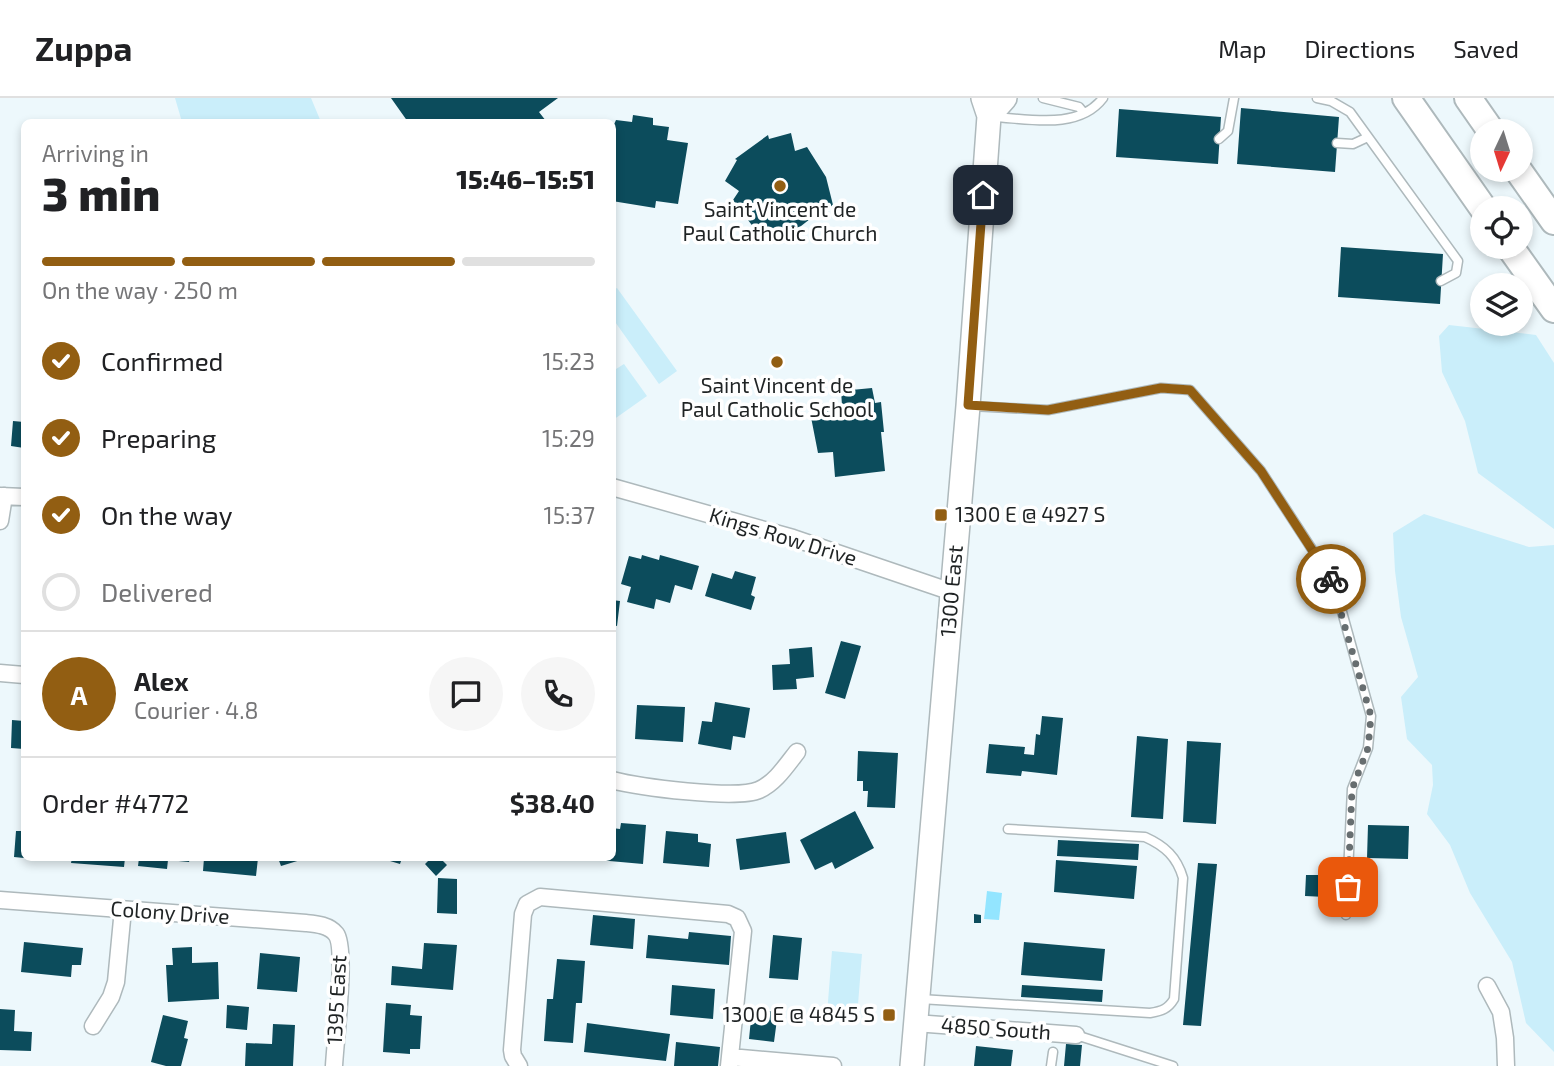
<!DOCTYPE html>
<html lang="en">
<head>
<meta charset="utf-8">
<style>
  :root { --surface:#fff; --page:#f6f6f6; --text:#202124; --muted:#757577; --line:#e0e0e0; --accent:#925e12 }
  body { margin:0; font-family:"Exo 2",sans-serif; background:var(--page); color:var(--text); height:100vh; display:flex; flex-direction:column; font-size:26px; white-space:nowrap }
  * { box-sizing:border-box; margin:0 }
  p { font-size:23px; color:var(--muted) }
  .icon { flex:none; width:38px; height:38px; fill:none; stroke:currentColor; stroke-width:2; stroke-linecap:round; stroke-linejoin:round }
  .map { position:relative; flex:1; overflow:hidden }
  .side { position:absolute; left:21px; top:21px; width:595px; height:742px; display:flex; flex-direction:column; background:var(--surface); border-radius:10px; box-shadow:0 4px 10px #0003 }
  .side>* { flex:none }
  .needle { width:46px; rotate:184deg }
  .controls { position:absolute; left:1470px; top:21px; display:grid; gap:14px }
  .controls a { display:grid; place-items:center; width:63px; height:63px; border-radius:50%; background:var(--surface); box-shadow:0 4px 10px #0003; font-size:35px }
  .pin { position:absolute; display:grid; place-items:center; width:60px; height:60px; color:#fff; margin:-30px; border-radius:14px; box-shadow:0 4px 10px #0006 }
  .courier { position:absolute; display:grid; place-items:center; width:70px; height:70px; margin:-35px; border:5px solid #925e12; border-radius:50%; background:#fff; color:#222; box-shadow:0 2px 9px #0007 }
  .head em { font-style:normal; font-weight:800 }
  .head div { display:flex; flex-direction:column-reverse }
  .head { display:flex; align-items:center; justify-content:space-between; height:119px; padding:0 21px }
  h1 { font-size:46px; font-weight:800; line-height:52px }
  .bar { display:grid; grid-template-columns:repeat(4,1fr); gap:10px 7px; align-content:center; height:84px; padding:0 21px }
  .bar i { height:9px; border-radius:5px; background:var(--line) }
  .bar .selected { background:var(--accent) }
  .bar p { grid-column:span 4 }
  .line { display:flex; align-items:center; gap:18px; padding:0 21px; border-top:2px solid var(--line) }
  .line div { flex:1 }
  .round { display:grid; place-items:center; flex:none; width:74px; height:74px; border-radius:37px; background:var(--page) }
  ol { padding:0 21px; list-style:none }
  li { display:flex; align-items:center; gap:21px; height:77px }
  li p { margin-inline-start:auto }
  li .icon { padding:7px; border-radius:50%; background:var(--accent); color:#fff; stroke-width:4 }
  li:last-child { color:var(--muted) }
  li i { width:38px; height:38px; border:4px solid var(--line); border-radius:50% }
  header { display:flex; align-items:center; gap:42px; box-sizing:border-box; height:98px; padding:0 35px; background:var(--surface); border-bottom:2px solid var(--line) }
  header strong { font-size:33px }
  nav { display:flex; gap:38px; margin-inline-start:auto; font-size:24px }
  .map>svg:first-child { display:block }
  .green { fill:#caeefa }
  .water { fill:#93e5ff }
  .building { fill:#0c4c5c }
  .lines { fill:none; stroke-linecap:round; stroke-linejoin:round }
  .lane-casing { stroke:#aeb9bc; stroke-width:11 }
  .street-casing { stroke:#aeb9bc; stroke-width:19 }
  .secondary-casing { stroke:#aeb9bc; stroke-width:26 }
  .primary-casing { stroke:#aeb9bc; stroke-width:30 }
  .lane { stroke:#fff; stroke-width:8 }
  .street { stroke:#fff; stroke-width:16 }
  .secondary { stroke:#fff; stroke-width:23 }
  .primary { stroke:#fff; stroke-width:26 }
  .done { stroke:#676e70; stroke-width:7; stroke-dasharray:0 12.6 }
  .route { stroke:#925e12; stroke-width:9 }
  .poi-dot { fill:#925e12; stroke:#fff; stroke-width:2.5 }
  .labels { text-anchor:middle; stroke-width:7; stroke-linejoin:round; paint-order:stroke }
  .poi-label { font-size:21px; fill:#1f2324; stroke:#fff }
  .street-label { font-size:21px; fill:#1f2324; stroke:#fff }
</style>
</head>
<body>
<header>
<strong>Zuppa</strong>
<nav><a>Map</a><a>Directions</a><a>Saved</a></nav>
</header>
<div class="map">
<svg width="1554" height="968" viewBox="0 0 1554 968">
  <rect width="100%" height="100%" fill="#edf8fc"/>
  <!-- green -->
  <path class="green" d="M175,0H311L321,24H182Z
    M617,190L677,273L659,286L613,221V192Z
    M1449,227L1536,237L1554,265V431L1478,375L1465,323L1442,274L1439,238Z
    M624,266L647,298L613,322V273Z
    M1424,416L1529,449L1554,447V954L1526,925L1512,864L1470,795L1450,747L1427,716L1433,687L1432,667L1407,641L1401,599L1418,579L1401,519L1395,473L1393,435Z
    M832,853L862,856L857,919L827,916Z"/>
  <!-- water -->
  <path class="water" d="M987,793L1002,795L999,822L984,821Z"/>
  <!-- building -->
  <path class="building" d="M391,0H558L539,14L546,23L543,24H408Z
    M1241,10L1339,19L1335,74L1237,66Z
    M1119,11L1221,19L1218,66L1116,59Z
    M633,17L653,20V27L669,29L667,42L688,45L678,106L656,103L655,110L612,103V31L616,22L632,24Z
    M791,35L795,53L807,49L826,79L833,107L821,116L819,114L778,146L754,130L733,102L739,93L725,83L737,62L735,61L768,37L769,41Z
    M1341,149L1443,156L1440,206L1338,199Z
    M872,290L875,305L881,304L884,334H881L885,373L835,379L833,354L818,355L810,314L822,305L828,314L842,307L841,293Z
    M13,323L24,324V350L11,348Z
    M642,457L659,462L660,457L699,468L692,492L675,487L670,505L656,501L654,511L627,504L631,489L621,486L629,458L641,461Z
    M735,473L756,479L751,497L755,499L751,512L705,498L712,475L732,481Z
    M612,502L620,503L617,528L612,527Z
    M841,543L861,548L845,601L825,595Z
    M812,549L814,579L796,581L797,591L773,592L772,567L790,566L789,551Z
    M715,604L750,610L745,640L733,638L731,652L698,646L702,623L712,624Z
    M637,607L685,609L683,644L635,641Z
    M1042,618L1063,620L1057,677L1022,673L1021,678L986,675L989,646L1025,649L1024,656L1034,657L1036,636L1040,637Z
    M12,622L24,623V651L11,650Z
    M1137,638L1168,641L1163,721L1131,719Z
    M1187,643L1221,645L1216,726L1183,724Z
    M858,653L898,655L895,710L867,709L868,693H863V683H857Z
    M855,713L874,750L835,771L832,764L815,772L800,742Z
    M621,725L646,727L643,766L587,761V760H612V730L620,731Z
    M1368,727L1409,728L1408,761L1367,760Z
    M16,733H24V760L14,759Z
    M666,733L698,736V744L711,746L709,769L663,765Z
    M786,734L790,765L740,772L736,741Z
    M1058,742L1139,746L1138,762L1057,758Z
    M72,760H125L124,769L71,765Z
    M139,760H190L189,764L168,762L167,771L138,768Z
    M204,760H258L256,778L203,773Z
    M278,760H307L281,768Z
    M380,760H402L400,766Z
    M431,760H440L447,767L436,778L425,766Z
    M1056,762L1137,768L1134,801L1054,794Z
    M1198,765L1217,766L1201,928L1183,927Z
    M1306,777H1327L1326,799L1305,798Z
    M438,780L457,781V816L437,815Z
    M974,816L981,817V825H974Z
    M593,817L635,821L633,851L590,847Z
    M689,834L731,838L729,867L646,860L648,837L688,841Z
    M773,837L802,840L798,882L769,880Z
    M24,844L83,850L81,867H72L71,879L21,874Z
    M1024,844L1105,851L1102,883L1021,877Z
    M424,845L457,847L453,892L391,887L392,868L422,871Z
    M192,849V865L218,864L219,901L168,904L166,867H173L172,850Z
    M260,855L300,859L297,894L257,891Z
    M557,861L585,863L582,905H576L573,945L544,943L547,901H553Z
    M672,887L715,891L713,921L670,917Z
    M1022,887L1103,892L1102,904L1021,899Z
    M386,905L411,907L410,917L422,918L420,951H410V956L383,954Z
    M227,907L249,909L247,932L226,930Z
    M0,911L15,912L14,933L32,934L31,953L0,952Z
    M752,911L778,914L774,944L749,941Z
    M163,917L188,923L184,940L188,941L181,968H166L151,964Z
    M587,925L670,936L666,963L584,954Z
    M273,926L295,927L293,968H245L246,945L272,946Z
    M676,944L720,949L718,968H674Z
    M1066,946L1082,947L1080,968H1064Z
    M976,948L1013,952L1011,968H974Z"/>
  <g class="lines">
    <!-- lane casing -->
    <g class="lane-casing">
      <path id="lane" d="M1043,0L1079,9L1084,15
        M1317,0L1331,3L1350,14L1458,163L1456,175L1441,183
        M995,19C1029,21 1079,32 1103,0
        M1219,41L1228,33L1234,0
        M1337,45L1353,46L1368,39
        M971,308L1048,312L1161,290L1190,292L1261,373L1334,485L1371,618L1368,650L1352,691L1346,817
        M920,901L1150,915C1162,913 1168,911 1174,901L1183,780C1177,759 1165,748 1145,739L1008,731
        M1076,937L1173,968
        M1051,968L1053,954"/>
    </g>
    <!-- street casing -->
    <g class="street-casing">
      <path id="street" d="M612,389L793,440L952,494
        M0,398L24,399
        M0,423L4,398
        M0,575L24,577
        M612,682C638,689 737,702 759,692C775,685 786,668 797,654
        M0,802L306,825C316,826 329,827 336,836C347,850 335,945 334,968
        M1487,888L1501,914L1505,940L1506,968
        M915,925L1076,937
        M93,928L111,899L116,884L123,811
        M730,959L833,968
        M519,968L513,958L512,952L523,816L527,806L540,799L728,816L737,820L743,833L729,968"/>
    </g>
    <!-- secondary casing -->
    <g class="secondary-casing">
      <path id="secondary" d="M989,18L1005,0
        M912,968L968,308L989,18L983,0"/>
    </g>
    <!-- primary casing -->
    <g class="primary-casing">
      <path id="primary" d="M1406,0L1483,110
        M1468,0L1491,33
        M1518,72L1554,123
        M1510,149L1554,211"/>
    </g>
    <!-- lane -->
    <use href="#lane" class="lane"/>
    <!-- street -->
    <use href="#street" class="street"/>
    <!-- secondary -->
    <use href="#secondary" class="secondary"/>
    <!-- primary -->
    <use href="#primary" class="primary"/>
  </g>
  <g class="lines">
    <!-- done -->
    <path class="done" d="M1331,481L1371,618L1368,650L1352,691L1348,789"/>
    <!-- route -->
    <path class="route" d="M983,97L968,307L1048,312L1161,290L1190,292L1261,373L1331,481"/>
  </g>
  <!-- markers -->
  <g class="poi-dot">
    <circle cx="780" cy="88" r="7"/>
    <circle cx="777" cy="264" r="7"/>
    <rect x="934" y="410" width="14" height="14" rx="3.5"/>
    <rect x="882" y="910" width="14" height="14" rx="3.5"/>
  </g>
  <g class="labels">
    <!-- poi labels -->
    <g class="poi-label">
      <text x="780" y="119">Saint Vincent de<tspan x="780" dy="24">Paul Catholic Church</tspan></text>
      <text x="777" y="295">Saint Vincent de<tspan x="777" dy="24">Paul Catholic School</tspan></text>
      <text x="955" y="424" text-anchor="start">1300 E @ 4927 S</text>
      <text x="875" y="924" text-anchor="end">1300 E @ 4845 S</text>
    </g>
    <!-- street labels -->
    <g class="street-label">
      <text transform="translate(783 439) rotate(17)" y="7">Kings Row Drive</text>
      <text transform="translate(952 493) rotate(-85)" y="7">1300 East</text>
      <text transform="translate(170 815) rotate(4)" y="7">Colony Drive</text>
      <text transform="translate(337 902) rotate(-87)" y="7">1395 East</text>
      <text transform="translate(996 931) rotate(4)" y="7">4850 South</text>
    </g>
  </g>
</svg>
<div class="controls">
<a><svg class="needle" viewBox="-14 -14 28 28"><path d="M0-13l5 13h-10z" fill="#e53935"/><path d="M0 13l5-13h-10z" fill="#757577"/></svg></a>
<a><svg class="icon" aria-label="locate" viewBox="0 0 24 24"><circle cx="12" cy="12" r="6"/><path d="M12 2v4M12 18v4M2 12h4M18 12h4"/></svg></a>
<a><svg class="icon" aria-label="layers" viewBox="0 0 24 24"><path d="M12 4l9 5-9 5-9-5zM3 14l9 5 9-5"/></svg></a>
</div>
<div class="pin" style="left:1348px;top:789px;background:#ea580c"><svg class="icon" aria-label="bag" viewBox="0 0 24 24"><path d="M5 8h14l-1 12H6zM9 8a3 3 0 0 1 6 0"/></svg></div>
<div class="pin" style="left:983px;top:97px;background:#1f2937"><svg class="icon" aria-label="home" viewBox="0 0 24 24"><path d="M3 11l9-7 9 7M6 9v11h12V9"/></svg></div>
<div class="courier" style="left:1331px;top:481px"><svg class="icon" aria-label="bike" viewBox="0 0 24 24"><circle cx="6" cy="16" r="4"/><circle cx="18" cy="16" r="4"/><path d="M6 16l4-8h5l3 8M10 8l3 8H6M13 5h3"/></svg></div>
<section class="side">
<div class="head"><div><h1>3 min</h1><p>Arriving in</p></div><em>15:46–15:51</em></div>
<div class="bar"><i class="selected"></i><i class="selected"></i><i class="selected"></i><i></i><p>On the way · 250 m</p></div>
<ol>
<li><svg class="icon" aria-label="check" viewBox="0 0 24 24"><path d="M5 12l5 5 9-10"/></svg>Confirmed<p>15:23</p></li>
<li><svg class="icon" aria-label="check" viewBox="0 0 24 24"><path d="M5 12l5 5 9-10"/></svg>Preparing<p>15:29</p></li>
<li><svg class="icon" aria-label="check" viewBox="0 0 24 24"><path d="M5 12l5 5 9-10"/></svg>On the way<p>15:37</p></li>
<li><i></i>Delivered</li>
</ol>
<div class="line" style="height:126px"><b class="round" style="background:var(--accent);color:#fff">A</b><div><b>Alex</b><p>Courier · 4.8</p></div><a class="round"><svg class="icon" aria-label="chat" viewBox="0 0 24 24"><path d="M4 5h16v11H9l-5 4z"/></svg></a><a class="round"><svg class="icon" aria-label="phone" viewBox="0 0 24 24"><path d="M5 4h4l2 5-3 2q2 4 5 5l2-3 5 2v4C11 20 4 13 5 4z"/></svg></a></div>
<div class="line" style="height:91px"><div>Order #4772</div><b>$38.40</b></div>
</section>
</div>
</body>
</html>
